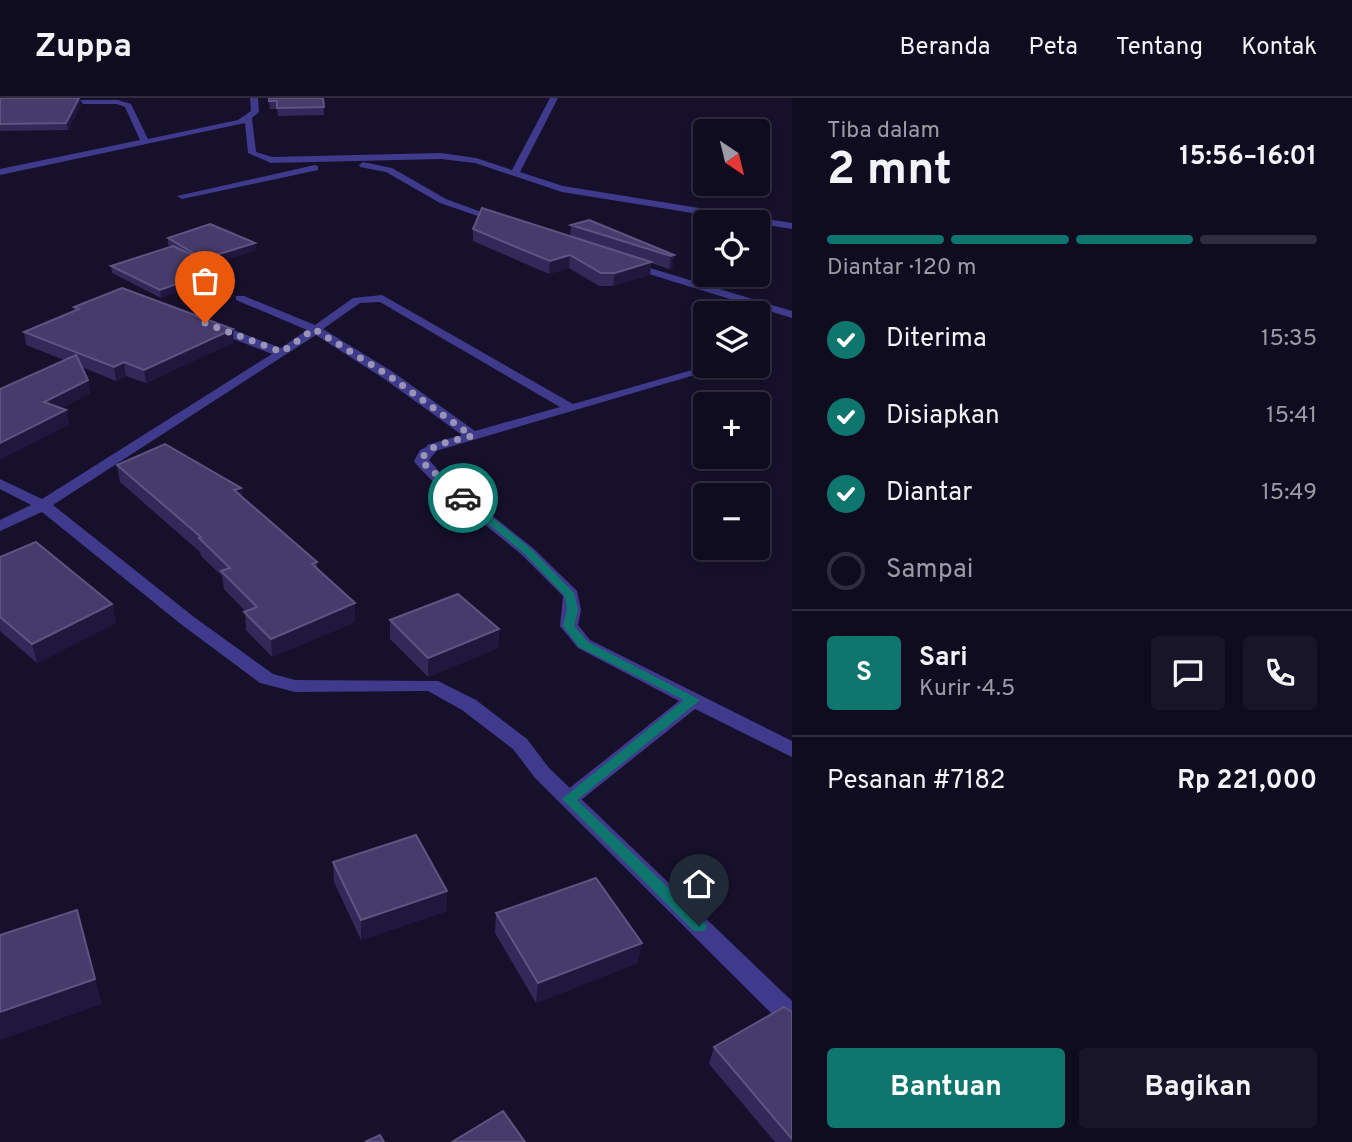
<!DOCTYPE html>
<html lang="id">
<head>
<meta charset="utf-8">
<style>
  :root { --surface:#100c20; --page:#191529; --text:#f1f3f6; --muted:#9c9ba5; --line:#302c3e; --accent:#0f766e }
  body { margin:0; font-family:Overpass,sans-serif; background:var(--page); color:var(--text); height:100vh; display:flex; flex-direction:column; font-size:26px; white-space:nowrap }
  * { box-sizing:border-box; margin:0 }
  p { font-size:23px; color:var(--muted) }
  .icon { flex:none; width:38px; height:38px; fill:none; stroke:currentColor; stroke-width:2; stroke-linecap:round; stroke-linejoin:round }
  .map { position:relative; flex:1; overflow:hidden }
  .panel { display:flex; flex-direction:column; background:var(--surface); width:560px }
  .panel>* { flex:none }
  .needle { width:46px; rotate:145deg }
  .fabs { position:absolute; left:693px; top:21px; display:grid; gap:14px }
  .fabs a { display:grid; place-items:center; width:77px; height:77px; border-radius:7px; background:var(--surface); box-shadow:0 4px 10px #0003,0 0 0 2px var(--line); font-size:35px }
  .pin { position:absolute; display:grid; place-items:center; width:60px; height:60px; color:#fff; margin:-72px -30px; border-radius:50% 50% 50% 0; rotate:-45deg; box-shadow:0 0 7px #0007 }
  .pin .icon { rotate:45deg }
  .courier { position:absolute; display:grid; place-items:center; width:70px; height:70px; margin:-35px; border:5px solid #0f766e; border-radius:50%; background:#fff; color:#222; box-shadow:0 2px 9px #0007 }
  .summary em { font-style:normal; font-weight:700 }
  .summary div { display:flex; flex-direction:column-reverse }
  .summary { display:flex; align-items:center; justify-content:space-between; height:119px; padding:0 35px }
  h1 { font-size:46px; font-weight:700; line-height:52px }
  .bar { display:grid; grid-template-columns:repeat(4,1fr); gap:10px 7px; align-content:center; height:84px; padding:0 35px }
  .bar i { height:9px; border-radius:5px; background:var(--line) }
  .bar .current { background:var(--accent) }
  .bar p { grid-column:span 4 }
  .line { display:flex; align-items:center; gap:18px; padding:0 35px; border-top:2px solid var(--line) }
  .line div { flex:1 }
  .round { display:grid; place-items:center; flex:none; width:74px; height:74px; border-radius:7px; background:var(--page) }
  ol { padding:0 35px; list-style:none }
  li { display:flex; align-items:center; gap:21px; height:77px }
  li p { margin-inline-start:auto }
  li .icon { padding:7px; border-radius:50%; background:var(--accent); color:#fff; stroke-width:4 }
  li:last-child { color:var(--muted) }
  li i { width:38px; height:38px; border:4px solid var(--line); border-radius:50% }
  .primary-button { display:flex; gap:14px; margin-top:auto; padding:14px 35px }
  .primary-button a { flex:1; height:80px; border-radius:7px; background:var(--accent); color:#fff; font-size:28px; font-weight:700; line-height:80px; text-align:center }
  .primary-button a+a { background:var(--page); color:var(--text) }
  header { display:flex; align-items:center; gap:42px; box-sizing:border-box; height:98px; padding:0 35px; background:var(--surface); border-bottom:2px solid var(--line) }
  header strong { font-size:33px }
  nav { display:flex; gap:38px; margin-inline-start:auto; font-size:24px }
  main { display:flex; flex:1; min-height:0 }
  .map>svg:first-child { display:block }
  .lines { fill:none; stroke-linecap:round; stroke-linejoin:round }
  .service { fill:#3f3a8c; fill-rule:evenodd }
  .minor { fill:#3f3a8c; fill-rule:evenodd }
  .wall { fill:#342859 }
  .shaded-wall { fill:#20173f }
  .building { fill:#463b6b; stroke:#5e5482; stroke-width:2 }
  .route { fill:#0f766e }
  .done { stroke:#9993b5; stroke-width:7; stroke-dasharray:0 12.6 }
</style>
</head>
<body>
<header>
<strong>Zuppa</strong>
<nav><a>Beranda</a><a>Peta</a><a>Tentang</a><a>Kontak</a></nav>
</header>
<main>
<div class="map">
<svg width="792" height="1044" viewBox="0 0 792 1044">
  <rect width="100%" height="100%" fill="#16102b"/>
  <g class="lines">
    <!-- service -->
    <path class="service" d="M432,346L439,350L429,362L447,382L533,450L577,493L581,512L578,527L590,542L792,643V659L695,611L576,706L569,709L562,706L559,701L562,696L679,603L578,550L560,528L563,498L521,456L437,388L416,366L414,363L420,352Z"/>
    <!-- minor -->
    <path class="minor" d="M250,0H258L259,14L252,20L256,54L272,59L441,55L476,60L512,72L550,0H558L520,74L563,88L792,125V131L562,94L475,65L441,61L271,65L248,55L245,25L0,77V71L140,42L125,9L117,6H83L80,2H118L131,6L148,41L238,22L251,13Z
      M363,64L392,70L446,101L506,123L498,125L440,105L386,74L360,69L359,67Z
      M315,67L318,68V72L182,101L177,98Z
      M627,163L792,213V220L623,168L622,166Z
      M382,197L573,306L699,270L705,274L432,354L427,353V347L462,337L383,280L316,237L53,407L194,519L273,576L295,582L438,583L476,602L527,641L549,670L792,903V930L783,927L535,680L513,651L462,612L428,593L295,594L260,585L182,527L42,414L0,433V422L31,407L0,391V381L42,401L272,256L210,232V226H218L281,250L307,232L236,202V198H244L315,227L353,200ZM380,204L560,309L475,333L393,274L323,231L360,205Z"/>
  </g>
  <!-- wall -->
  <path class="wall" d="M0,0L81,7L68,32L0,33Z
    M268,0H323L324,17L278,18L277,11H270Z
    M571,127L674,157L672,170L669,171L651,165L650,177L613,188H599L569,170L549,176L473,143V131L570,138Z
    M168,140L255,145L256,152L211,166L221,177L161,200L112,175L111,168L172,149L168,147Z
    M74,209L234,244L146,285L126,278L116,283L82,269L88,282L90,295L61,310L66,312L69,326L0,361V291L64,262L26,247L24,234L74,213Z
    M117,367L241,390L242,399L317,464L318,472L355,524L272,559L246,532L245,513L224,491L222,478L201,458L200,454L120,384Z
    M0,459L112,506L116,525L37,565L0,533Z
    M390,522L499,531L498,550L428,579L390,541Z
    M333,764L447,813L361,842L334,784Z
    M496,815L642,845L637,865L536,905L495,835Z
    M792,914V1044H775L709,966L714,949Z"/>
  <!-- shaded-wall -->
  <path class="shaded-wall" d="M79,0L81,7L68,32L66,25Z
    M255,145L256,152L204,169L203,161Z
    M570,157L569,170L549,176L550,163Z
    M674,157L672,170L669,171L671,158Z
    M651,164L650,177L613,188L615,175Z
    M220,170L221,177L161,200L160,192Z
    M233,231L234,244L146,285L144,272Z
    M124,264L126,278L116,283L114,269Z
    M88,282L90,295L47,317L44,304Z
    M66,312L69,326L0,361V345Z
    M241,390L243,407L234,392Z
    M355,505V524L272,559L271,541Z
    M112,506L116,525L37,565L32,546Z
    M499,531L498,550L428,579V560Z
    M447,793V813L361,842V822Z
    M642,845L637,865L536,905L538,885Z
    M95,881L102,906L0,942V914Z"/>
  <!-- building -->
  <path class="building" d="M0,0H79L66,25L0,26Z
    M269,0H323L324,9L277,10V3H269Z
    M482,110L651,164L615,175H601L570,157L550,163L473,131Z
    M589,122L674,157L671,158L571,127Z
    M210,126L255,145L203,161L168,140Z
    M173,148L220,170L160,192L111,168Z
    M122,190L233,231L144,272L124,264L114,269L24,234L79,211L74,209Z
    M76,257L88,282L44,304L66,312L0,345V291Z
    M165,346L241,390L234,392L317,464L312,466L355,505L271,541L244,514L257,509L221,473L230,470L199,440L201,439L117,367Z
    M36,444L112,506L32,546L0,519V459Z
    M458,496L499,531L428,560L390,522Z
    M416,737L447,793L361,822L333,764Z
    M596,780L642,845L538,885L496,815Z
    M77,812L95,881L0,914V837Z
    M784,909L792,914V1041L714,949Z
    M503,1013L525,1044H452Z
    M380,1037L384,1044H365Z"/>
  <!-- route -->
  <path class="route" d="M459,398H466L531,451L574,495L578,512L574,528L588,544L700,602L577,702L704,824L707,828L704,833H694L562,701L684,602L579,549L563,528L567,512L565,498L524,455L459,402Z"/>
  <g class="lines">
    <!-- done -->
    <path class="done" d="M205,225L282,254L314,231L388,277L472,338C454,343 428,345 421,363L463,400"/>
  </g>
</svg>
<div class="fabs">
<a><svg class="needle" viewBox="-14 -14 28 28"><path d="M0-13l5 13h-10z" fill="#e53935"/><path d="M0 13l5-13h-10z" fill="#9c9ba5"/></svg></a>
<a><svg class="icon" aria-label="locate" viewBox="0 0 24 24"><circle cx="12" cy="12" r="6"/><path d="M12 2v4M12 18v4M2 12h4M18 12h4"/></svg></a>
<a><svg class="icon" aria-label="layers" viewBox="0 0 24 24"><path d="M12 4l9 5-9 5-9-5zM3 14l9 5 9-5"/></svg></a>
<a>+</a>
<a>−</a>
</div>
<div class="pin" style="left:205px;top:225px;background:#ea580c"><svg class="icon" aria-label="bag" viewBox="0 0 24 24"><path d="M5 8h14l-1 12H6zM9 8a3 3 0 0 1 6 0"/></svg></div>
<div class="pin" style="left:699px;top:828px;background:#1f2937"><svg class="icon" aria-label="home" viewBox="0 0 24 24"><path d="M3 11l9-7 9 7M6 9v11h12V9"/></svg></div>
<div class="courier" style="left:463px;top:400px"><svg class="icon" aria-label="car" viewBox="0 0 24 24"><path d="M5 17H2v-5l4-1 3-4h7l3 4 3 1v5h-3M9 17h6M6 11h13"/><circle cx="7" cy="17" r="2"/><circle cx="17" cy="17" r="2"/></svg></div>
</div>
<section class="panel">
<div class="summary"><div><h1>2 mnt</h1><p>Tiba dalam</p></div><em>15:56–16:01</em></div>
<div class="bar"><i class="current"></i><i class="current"></i><i class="current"></i><i></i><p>Diantar · 120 m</p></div>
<ol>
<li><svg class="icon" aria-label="check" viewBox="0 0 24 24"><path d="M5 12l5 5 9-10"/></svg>Diterima<p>15:35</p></li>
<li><svg class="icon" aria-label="check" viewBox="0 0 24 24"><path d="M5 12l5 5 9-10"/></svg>Disiapkan<p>15:41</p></li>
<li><svg class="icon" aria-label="check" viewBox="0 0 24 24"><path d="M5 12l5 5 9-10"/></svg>Diantar<p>15:49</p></li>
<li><i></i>Sampai</li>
</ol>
<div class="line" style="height:126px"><b class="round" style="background:var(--accent);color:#fff">S</b><div><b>Sari</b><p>Kurir · 4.5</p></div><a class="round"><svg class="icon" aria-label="chat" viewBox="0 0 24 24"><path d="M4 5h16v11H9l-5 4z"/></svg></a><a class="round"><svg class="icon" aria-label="phone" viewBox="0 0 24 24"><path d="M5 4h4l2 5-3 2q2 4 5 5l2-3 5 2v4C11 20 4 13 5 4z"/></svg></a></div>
<div class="line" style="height:91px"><div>Pesanan #7182</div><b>Rp 221,000</b></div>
<div class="primary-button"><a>Bantuan</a><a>Bagikan</a></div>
</section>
</main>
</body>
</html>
